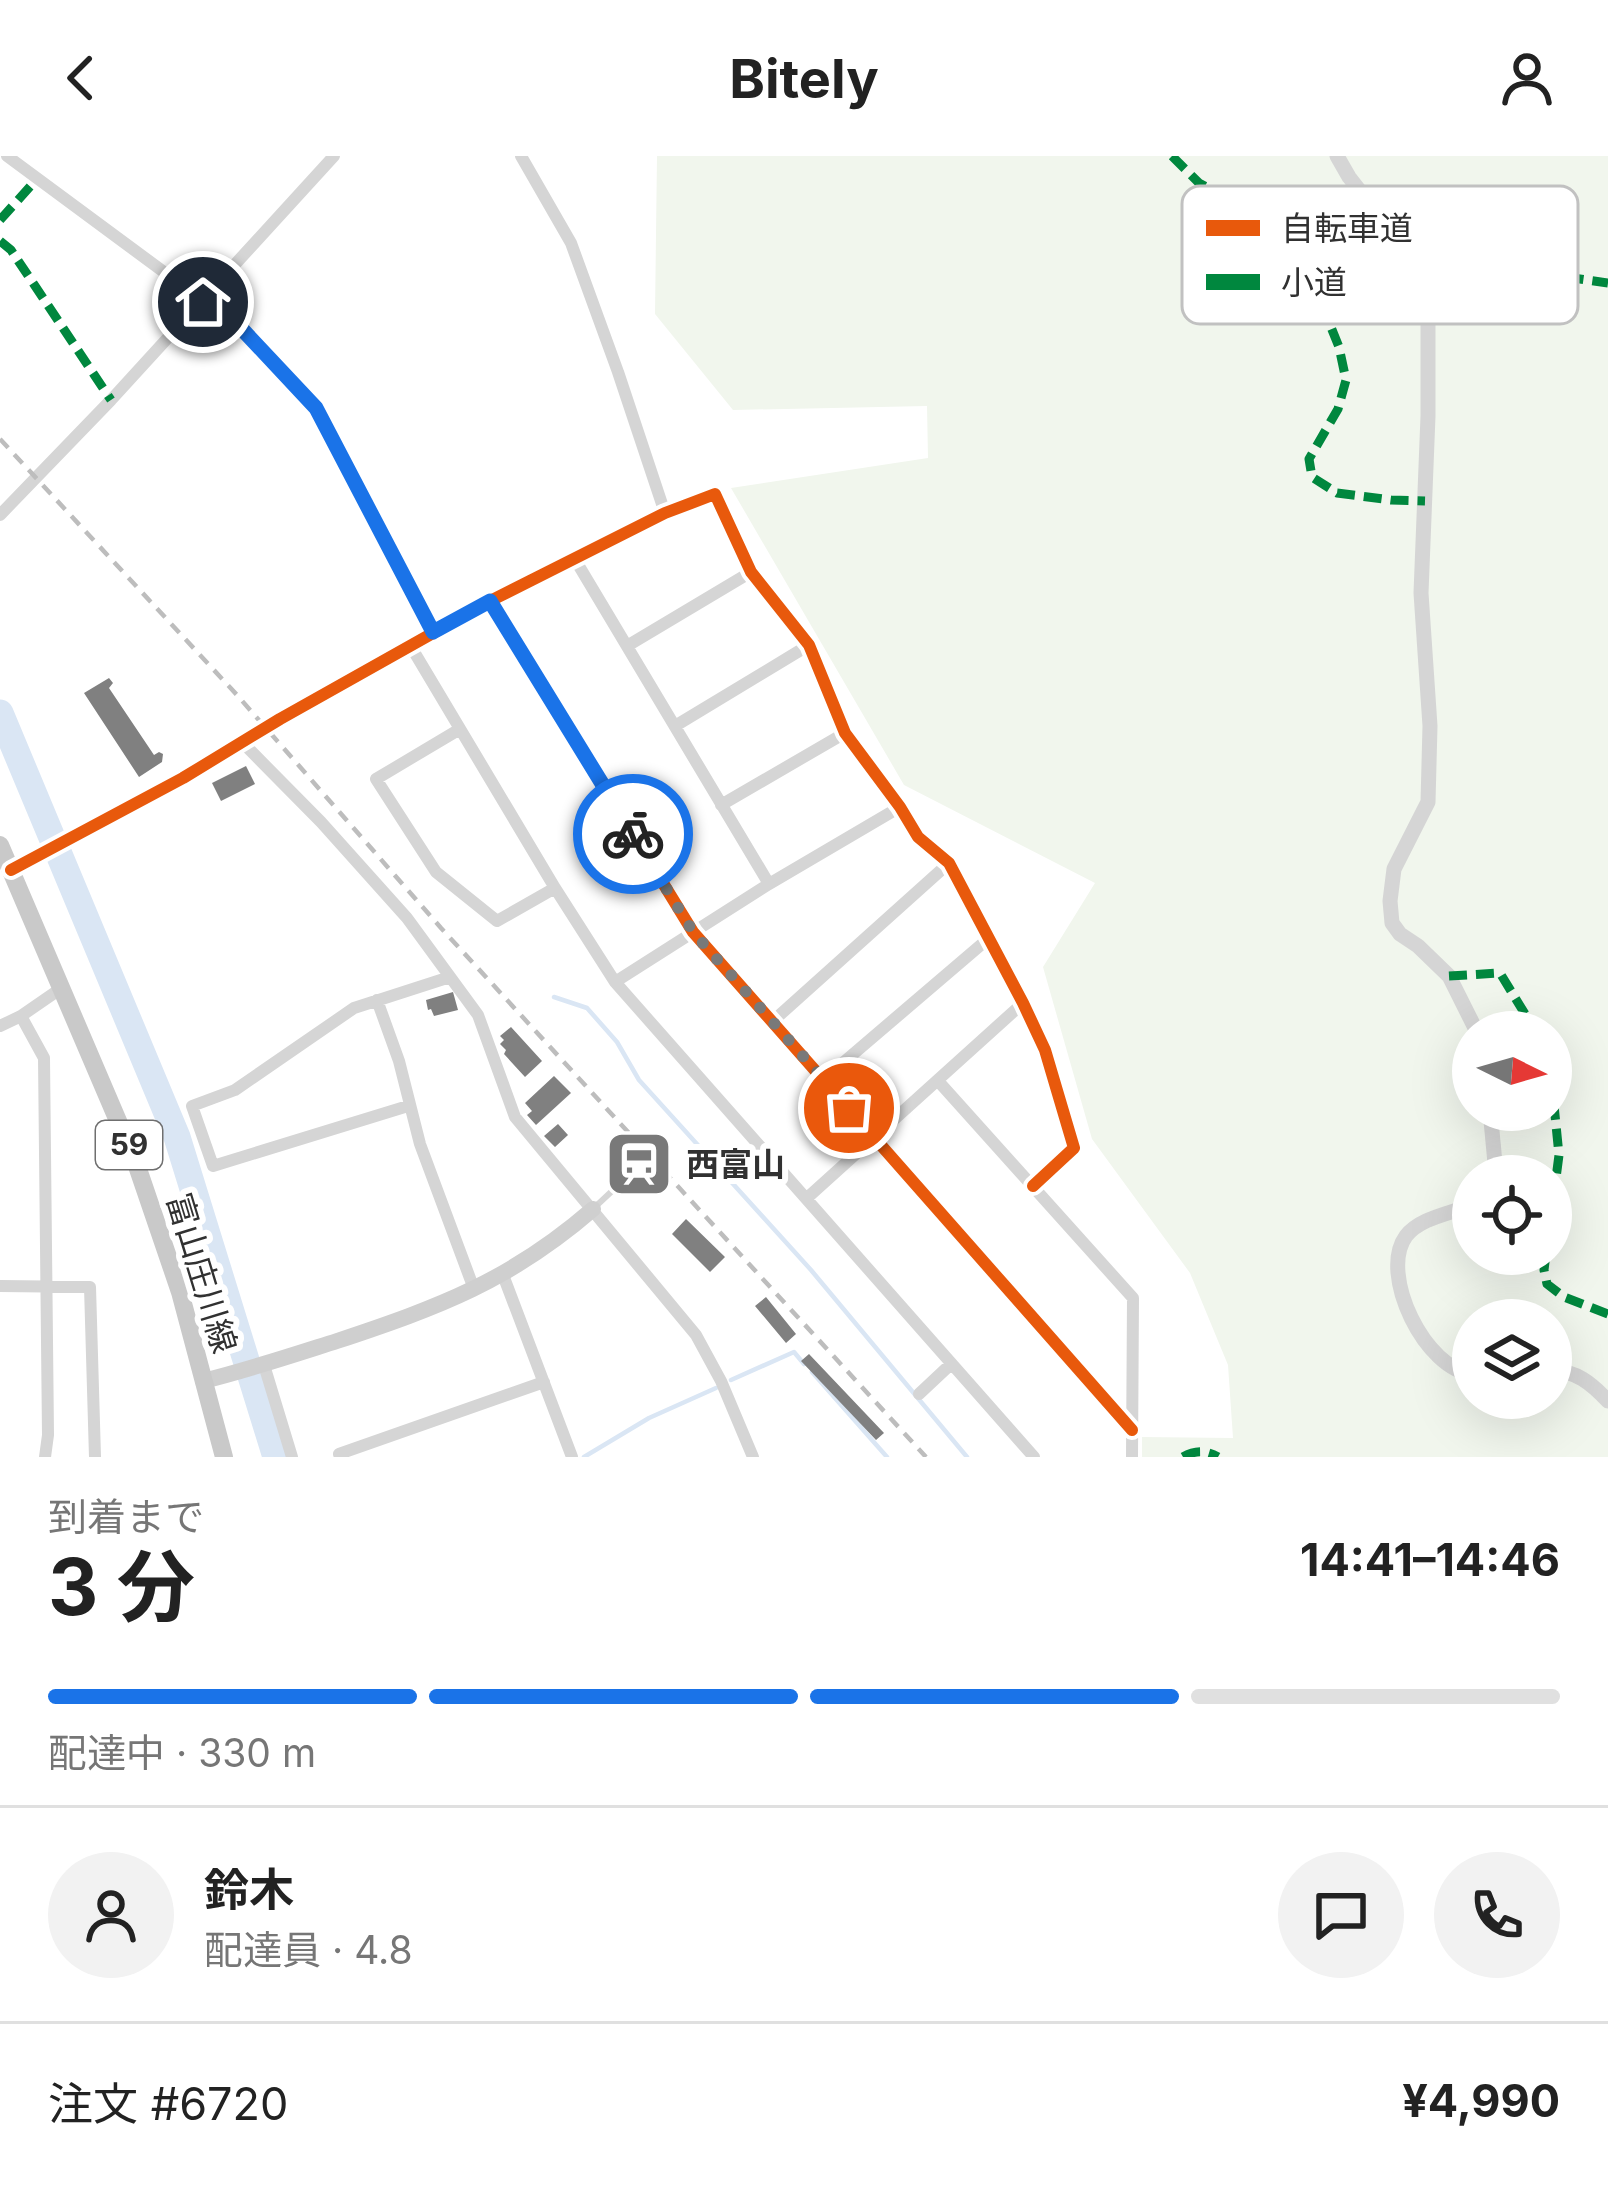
<!DOCTYPE html>
<html lang="ja">
<head>
<meta charset="utf-8">
<style>
  :root { --surface:#fff; --page:#f2f2f2; --text:#222; --muted:#767676; --line:#e0e0e0; --accent:#1a73e8 }
  body { margin:0; font-family:Inter,"Noto Sans JP",sans-serif; background:var(--page); color:var(--text); height:100vh; display:flex; flex-direction:column; font-size:45px; white-space:nowrap }
  * { box-sizing:border-box; margin:0 }
  p { font-size:39px; color:var(--muted) }
  .icon { flex:none; width:66px; height:66px; fill:none; stroke:currentColor; stroke-width:2; stroke-linecap:round; stroke-linejoin:round }
  .map { position:relative; height:1301px; overflow:hidden }
  .drawer { display:flex; flex-direction:column; background:var(--surface); flex:1 }
  .drawer>* { flex:none }
  .needle { width:78px; rotate:95deg }
  .buttons { position:absolute; left:1452px; top:855px; display:grid; gap:24px }
  .buttons a { display:grid; place-items:center; width:120px; height:120px; border-radius:50%; background:var(--surface); box-shadow:0 12px 48px #0002; font-size:60px }
  .pin { position:absolute; display:grid; place-items:center; width:102px; height:102px; color:#fff; margin:-51px; border:6px solid #fff; border-radius:50%; box-shadow:0 3px 12px #0007 }
  .courier { position:absolute; display:grid; place-items:center; width:120px; height:120px; margin:-60px; border:9px solid #1a73e8; border-radius:50%; background:#fff; color:#222; box-shadow:0 3px 15px #0007 }
  .headline em { font-style:normal; font-weight:700 }
  .headline div { display:flex; flex-direction:column-reverse }
  .headline { display:flex; align-items:center; justify-content:space-between; height:204px; padding:0 48px }
  h1 { font-size:78px; font-weight:700; line-height:90px }
  .bar { display:grid; grid-template-columns:repeat(4,1fr); gap:18px 12px; align-content:center; height:144px; padding:0 48px }
  .bar i { height:15px; border-radius:9px; background:var(--line) }
  .bar .active { background:var(--accent) }
  .bar p { grid-column:span 4 }
  .line { display:flex; align-items:center; gap:30px; padding:0 48px; border-top:3px solid var(--line) }
  .line div { flex:1 }
  .round { display:grid; place-items:center; flex:none; width:126px; height:126px; border-radius:63px; background:var(--page) }
  header { display:flex; justify-content:space-between; align-items:center; height:156px; padding:0 48px; background:var(--surface); font-size:54px; font-weight:700 }
  .map>svg:first-child { display:block }
  .green { fill:#f1f6ed; fill-rule:evenodd }
  .lines { fill:none; stroke-linecap:round; stroke-linejoin:round }
  .stream { stroke:#dae6f4; stroke-width:4.5 }
  .river { stroke:#dae6f4; stroke-width:27 }
  .building { fill:#808080 }
  .service { stroke:#d5d5d5; stroke-width:6 }
  .minor { stroke:#d5d5d5; stroke-width:12 }
  .tertiary { stroke:#d5d5d5; stroke-width:15 }
  .secondary { stroke:#cfcfcf; stroke-width:16 }
  .primary { stroke:#c9c9c9; stroke-width:18 }
  .rail { stroke:#bdbdbd; stroke-width:4.5; stroke-dasharray:12 9; stroke-linecap:butt }
  .quiet { stroke:#00873e; stroke-width:9; stroke-dasharray:18 9; stroke-linecap:butt }
  .cycleway-casing { stroke:#fff; stroke-width:20 }
  .cycleway { stroke:#e8590c; stroke-width:12 }
  .done { stroke:#797979; stroke-width:12; stroke-dasharray:0 21.6 }
  .route { stroke:#1a73e8; stroke-width:15 }
  .labels { text-anchor:middle; stroke-width:12; stroke-linejoin:round; paint-order:stroke }
  .shield { fill:#fff; stroke:#6f6f6f; stroke-width:3 }
  .shield-label { font-size:30px; font-weight:bold; fill:#313131 }
  .poi-label { font-size:33px; font-weight:bold; fill:#313131; stroke:#fff; text-anchor:start }
  .street-label { font-size:33px; fill:#313131; stroke:#fff }
  .key { fill:#fff; stroke:#c1c1c1; stroke-width:3 }
  .key-label { font-size:33px; fill:#313131 }
</style>
</head>
<body>
<header><svg class="icon" aria-label="back" viewBox="0 0 24 24"><path d="M15 5l-7 7 7 7"/></svg>Bitely<svg class="icon" aria-label="person" viewBox="0 0 24 24"><circle cx="12" cy="8" r="4"/><path d="M4 21q1-7 8-7t8 7"/></svg></header>
<div class="map">
<svg width="1608" height="1301" viewBox="0 0 1608 1301">
  <rect width="100%" height="100%" fill="#fff"/>
  <!-- green -->
  <path class="green" d="M657,0H1608V1301H1142V1281L1233,1282L1228,1209L1190,1117L1092,983L1043,811L1095,727L904,629L731,332L928,302L927,250L733,254L655,158ZM1473,876H1551V954H1473ZM1473,1020H1551V1098H1473ZM1473,1164H1551V1242H1473Z"/>
  <g class="lines">
    <!-- stream -->
    <path class="stream" d="M554,841L587,852L617,886L639,924L811,1114L967,1301
      M812,1216L887,1301
      M731,1224L794,1196L804,1208
      M584,1301L649,1262L716,1232"/>
    <!-- river -->
    <path class="river" d="M0,557L177,981L276,1301"/>
  </g>
  <!-- building -->
  <path class="building" d="M109,522L113,527L109,532L154,599L159,596L163,598L162,606L139,621L84,537Z
    M246,610L255,628L221,645L212,627Z
    M453,836L458,854L434,860L431,853L428,854L426,844Z
    M511,871L542,905L525,921L504,898L506,894L500,888L504,884L500,880Z
    M554,920L571,937L536,969L527,959L532,955L525,947Z
    M558,968L568,979L555,991L544,980Z
    M621,981L626,987L629,985L655,1014L639,1028L624,1017L627,1015L608,992Z
    M686,1063L725,1101L710,1116L672,1078Z
    M766,1141L796,1178L786,1187L755,1150Z
    M809,1198L884,1277L876,1284L801,1205Z"/>
  <g class="lines">
    <!-- service -->
    <path class="service" d="M595,1051L626,1022"/>
    <!-- minor -->
    <path class="minor" d="M7,0L241,173L316,252L433,475
      M521,0L571,87L618,216L665,357
      M0,359L111,244L334,0
      M573,400L769,728
      M490,445L693,776L1132,1274
      M410,489L555,732L615,826L1034,1301
      M627,490L751,416
      M675,570L809,489
      M460,573L376,623L436,716L497,765L555,732
      M721,649L845,577
      M615,826L769,728L900,651
      M377,844L399,905L420,988L474,1133
      M21,860L44,902L48,1279L45,1301
      M773,865L949,707
      M0,870L21,860L63,831
      M824,923L989,782
      M939,926L1133,1142L1132,1301
      M408,950L213,1010L192,950L235,934L354,852L450,821
      M807,1042L1023,847
      M503,1119L572,1301
      M0,1130L90,1131L95,1301
      M264,1209L292,1301
      M919,1238L951,1208
      M340,1301L339,1298L544,1226
      M753,1301L721,1225L696,1179L515,961L478,859L407,762L321,666L243,587C334,531 428,478 523,427C585,394 648,360 715,338L751,416L809,489L845,577L900,651L918,681L949,707L1023,847L1045,894L1074,992L1033,1030"/>
    <!-- tertiary -->
    <path class="tertiary" d="M1337,0L1349,21L1406,94L1424,129L1428,155V260L1421,437L1430,570L1428,646L1394,713L1390,745L1392,767L1400,778L1418,790L1449,820L1477,876
      M11,714L243,587
      M1490,954L1495,1007L1492,1020
      M1473,1045L1466,1051C1447,1058 1419,1063 1406,1080C1378,1118 1426,1215 1473,1218
      M1551,1213C1577,1216 1590,1226 1608,1245"/>
    <!-- secondary -->
    <path class="secondary" d="M203,1225C248,1214 293,1199 337,1185C439,1151 510,1125 593,1053"/>
    <!-- primary -->
    <path class="primary" d="M0,689L136,1007L180,1136L224,1301"/>
    <!-- rail -->
    <path class="rail" d="M0,283L237,539L441,772L926,1301"/>
    <!-- quiet -->
    <path class="quiet" d="M1172,0L1199,27L1248,53L1287,86L1312,124L1339,191L1346,224L1338,253L1309,303L1312,321L1337,337L1391,344L1425,345
      M0,64L36,24
      M0,85L11,94L111,244
      M1406,94L1459,106L1608,127
      M1449,820L1500,817L1536,876
      M1551,919L1559,999L1551,1061
      M1546,1098L1544,1114L1547,1128L1564,1141L1608,1158
      M1183,1301C1195,1294 1206,1294 1218,1301"/>
    <!-- cycleway casing -->
    <g class="cycleway-casing">
      <path id="cycleway" d="M490,445L693,776L1132,1274
        M11,714L183,622L280,563L490,445L665,357L715,338L751,416L809,489L845,577L900,651L918,681L949,707L1023,847L1045,894L1074,992L1033,1030"/>
    </g>
    <!-- cycleway -->
    <use href="#cycleway" class="cycleway"/>
  </g>
  <g class="lines">
    <!-- done -->
    <path class="done" d="M633,678L693,776L849,952"/>
    <!-- route -->
    <path class="route" d="M203,146L241,172L316,252L433,476L490,445L633,678"/>
  </g>
  <!-- icons -->
  <defs>
    <g id="station-square" transform="scale(3.45)"><rect x="-9" y="-9" width="18" height="18" rx="4" fill="#797979" stroke="#fff"/><path d="M-3-6H3Q5-6 5-4V2Q5 4 3 4L4.5 6H3L1.5 4h-3L-3 6H-4.5L-3 4Q-5 4-5 2V-4Q-5-6-3-6ZM-3.5-4v3h7v-3ZM-3.5 1v1.5H-2V1ZM2 1v1.5H3.5V1Z" fill="#fff"/></g>
  </defs>
  <g fill-rule="evenodd">
    <use href="#station-square" x="639" y="1008"/>
  </g>
  <g class="labels">
    <!-- shield labels -->
    <rect class="shield" x="96" y="965" width="66" height="48" rx="9"/>
    <g class="shield-label">
      <text x="129" y="999">59</text>
    </g>
    <!-- poi labels -->
    <g class="poi-label">
      <text x="686" y="1020">西富山</text>
    </g>
    <!-- street labels -->
    <g class="street-label">
      <text transform="translate(202 1117) rotate(73)" y="12">富山庄川線</text>
    </g>
  </g>
  <!-- legend -->
  <rect x="1182" y="30" width="396" height="138" rx="18" class="key"/>
  <rect x="1206" y="64" width="54" height="16" fill="#e8590c"/>
  <rect x="1206" y="118" width="54" height="16" fill="#00873e"/>
  <g class="key-label">
    <text x="1281" y="84">自転車道</text>
    <text x="1281" y="138">小道</text>
  </g>
</svg>
<div class="buttons">
<a><svg class="needle" viewBox="-14 -14 28 28"><path d="M0-13l5 13h-10z" fill="#e53935"/><path d="M0 13l5-13h-10z" fill="#767676"/></svg></a>
<a><svg class="icon" aria-label="locate" viewBox="0 0 24 24"><circle cx="12" cy="12" r="6"/><path d="M12 2v4M12 18v4M2 12h4M18 12h4"/></svg></a>
<a><svg class="icon" aria-label="layers" viewBox="0 0 24 24"><path d="M12 4l9 5-9 5-9-5zM3 14l9 5 9-5"/></svg></a>
</div>
<div class="pin" style="left:849px;top:952px;background:#ea580c"><svg class="icon" aria-label="bag" viewBox="0 0 24 24"><path d="M5 8h14l-1 12H6zM9 8a3 3 0 0 1 6 0"/></svg></div>
<div class="pin" style="left:203px;top:146px;background:#1f2937"><svg class="icon" aria-label="home" viewBox="0 0 24 24"><path d="M3 11l9-7 9 7M6 9v11h12V9"/></svg></div>
<div class="courier" style="left:633px;top:678px"><svg class="icon" aria-label="bike" viewBox="0 0 24 24"><circle cx="6" cy="16" r="4"/><circle cx="18" cy="16" r="4"/><path d="M6 16l4-8h5l3 8M10 8l3 8H6M13 5h3"/></svg></div>
</div>
<section class="drawer">
<div class="headline"><div><h1>3 分</h1><p>到着まで</p></div><em>14:41–14:46</em></div>
<div class="bar"><i class="active"></i><i class="active"></i><i class="active"></i><i></i><p>配達中 · 330 m</p></div>
<div class="line" style="height:216px"><a class="round"><svg class="icon" aria-label="person" viewBox="0 0 24 24"><circle cx="12" cy="8" r="4"/><path d="M4 21q1-7 8-7t8 7"/></svg></a><div><b>鈴木</b><p>配達員 · 4.8</p></div><a class="round"><svg class="icon" aria-label="chat" viewBox="0 0 24 24"><path d="M4 5h16v11H9l-5 4z"/></svg></a><a class="round"><svg class="icon" aria-label="phone" viewBox="0 0 24 24"><path d="M5 4h4l2 5-3 2q2 4 5 5l2-3 5 2v4C11 20 4 13 5 4z"/></svg></a></div>
<div class="line" style="height:156px"><div>注文 #6720</div><b>¥4,990</b></div>
</section>
</body>
</html>
